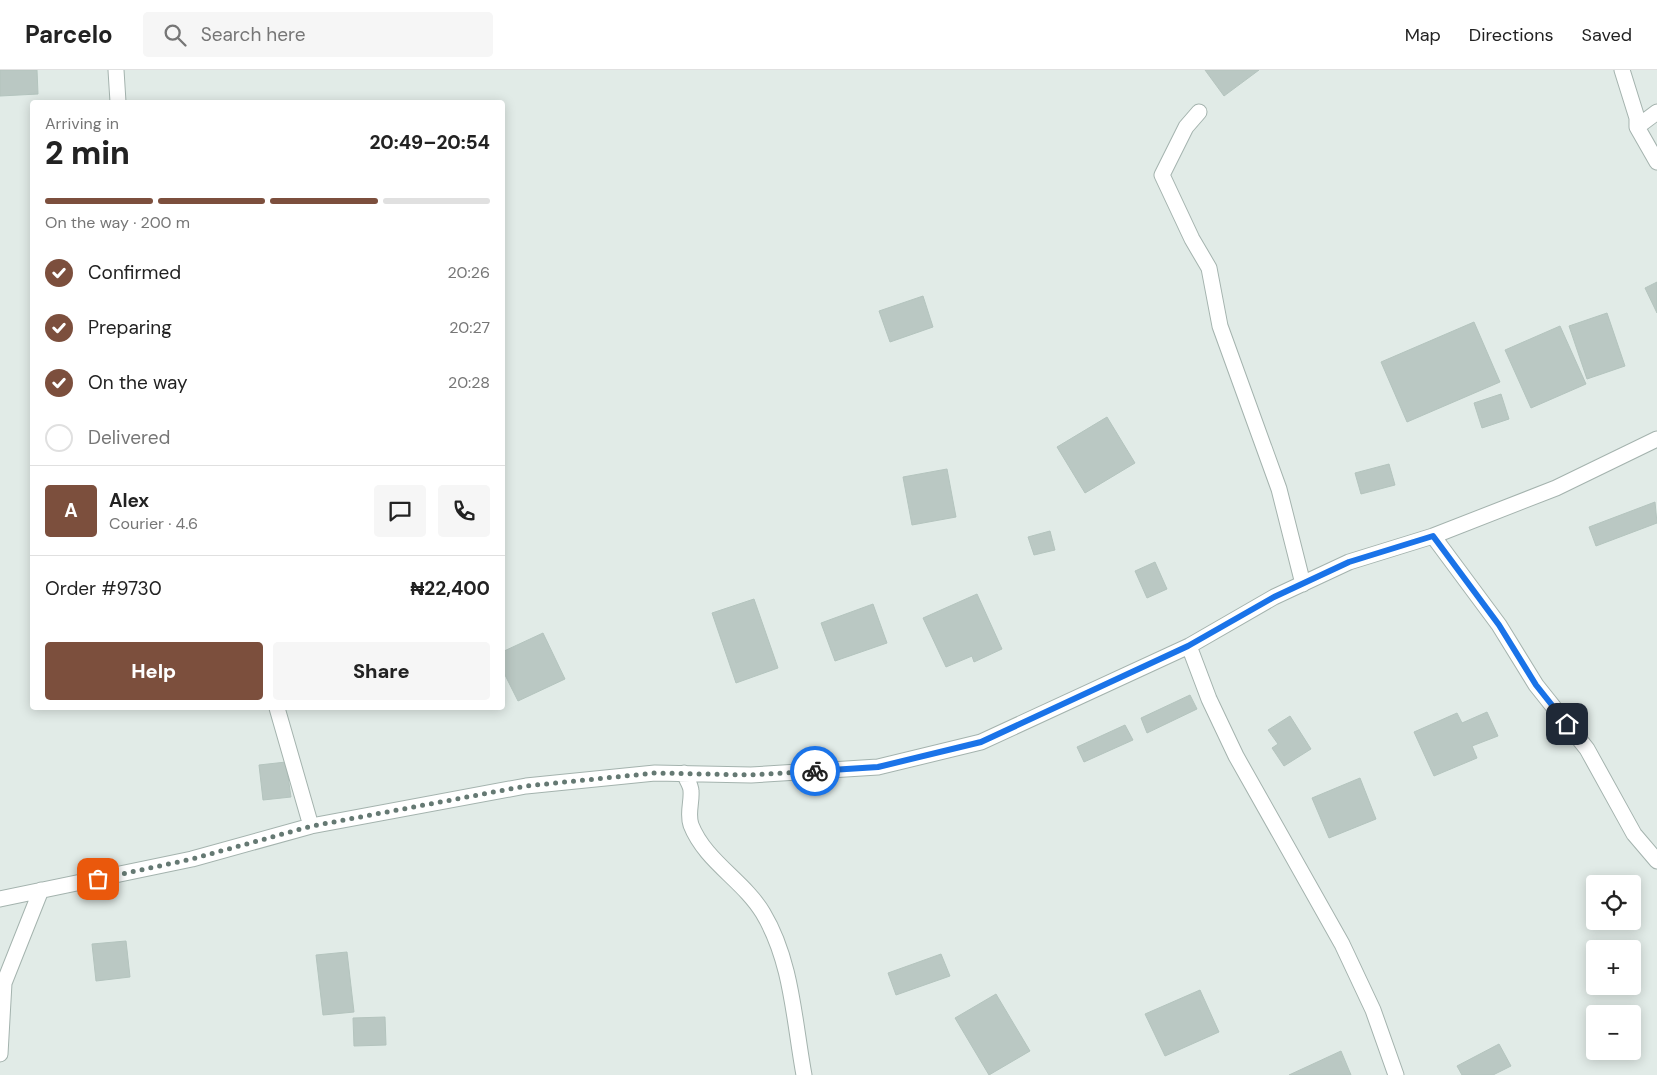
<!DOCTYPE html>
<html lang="en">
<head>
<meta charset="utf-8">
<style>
  :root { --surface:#fff; --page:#f6f6f6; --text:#222; --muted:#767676; --line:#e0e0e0; --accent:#7c4f3d }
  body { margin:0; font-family:"DM Sans",sans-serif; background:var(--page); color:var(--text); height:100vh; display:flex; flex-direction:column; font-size:19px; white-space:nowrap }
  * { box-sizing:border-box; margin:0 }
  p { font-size:16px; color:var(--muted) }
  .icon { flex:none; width:28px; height:28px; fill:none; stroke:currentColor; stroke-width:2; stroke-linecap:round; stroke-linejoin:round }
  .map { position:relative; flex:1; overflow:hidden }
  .details { position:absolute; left:30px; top:30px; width:475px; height:610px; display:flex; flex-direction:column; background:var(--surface); border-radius:5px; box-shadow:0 2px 12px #0003 }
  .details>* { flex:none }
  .controls { position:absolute; left:1586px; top:805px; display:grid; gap:10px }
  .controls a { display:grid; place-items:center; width:55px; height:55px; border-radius:5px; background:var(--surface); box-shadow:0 2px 12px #0003; font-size:25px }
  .pin { position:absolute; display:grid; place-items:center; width:42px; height:42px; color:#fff; margin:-21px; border-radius:10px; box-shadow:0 2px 8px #0006 }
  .courier { position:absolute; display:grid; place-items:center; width:50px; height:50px; margin:-25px; border:4px solid #1a73e8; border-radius:50%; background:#fff; color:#222; box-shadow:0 1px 6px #0007 }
  .headline em { font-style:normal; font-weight:800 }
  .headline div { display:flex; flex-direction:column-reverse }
  .headline { display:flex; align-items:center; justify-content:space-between; height:85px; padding:0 15px }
  h1 { font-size:32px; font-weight:800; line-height:38px }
  .bar { display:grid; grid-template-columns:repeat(4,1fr); gap:8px 5px; align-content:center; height:60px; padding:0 15px }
  .bar i { height:6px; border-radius:4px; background:var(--line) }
  .bar .active { background:var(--accent) }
  .bar p { grid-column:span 4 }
  .line { display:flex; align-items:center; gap:12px; padding:0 15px; border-top:1px solid var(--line) }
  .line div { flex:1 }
  .round { display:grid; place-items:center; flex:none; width:52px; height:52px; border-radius:5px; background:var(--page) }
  ol { padding:0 15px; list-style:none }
  li { display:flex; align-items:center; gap:15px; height:55px }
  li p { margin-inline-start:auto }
  li .icon { padding:5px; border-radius:50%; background:var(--accent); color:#fff; stroke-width:4 }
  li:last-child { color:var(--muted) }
  li i { width:28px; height:28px; border:2px solid var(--line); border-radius:50% }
  .cta { display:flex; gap:10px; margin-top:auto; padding:10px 15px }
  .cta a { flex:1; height:58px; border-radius:5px; background:var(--accent); color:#fff; font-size:20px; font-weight:800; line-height:58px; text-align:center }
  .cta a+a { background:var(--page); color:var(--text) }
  header { display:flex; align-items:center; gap:30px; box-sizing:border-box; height:70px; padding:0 25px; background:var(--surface); border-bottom:1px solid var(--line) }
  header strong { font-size:24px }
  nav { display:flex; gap:28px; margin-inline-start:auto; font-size:18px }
  .search { width:350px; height:45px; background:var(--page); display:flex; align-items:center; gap:12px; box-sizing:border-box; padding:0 18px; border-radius:5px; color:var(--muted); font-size:19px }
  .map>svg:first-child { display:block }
  .building { fill:#bac8c3; stroke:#b4c4be }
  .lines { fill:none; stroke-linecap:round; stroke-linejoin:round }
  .minor-casing { stroke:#a4b3ae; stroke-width:17 }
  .minor { stroke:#fff; stroke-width:15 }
  .done { stroke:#657973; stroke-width:5; stroke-dasharray:0 9 }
  .route { stroke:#1a73e8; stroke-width:6 }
</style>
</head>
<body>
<header>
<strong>Parcelo</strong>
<div class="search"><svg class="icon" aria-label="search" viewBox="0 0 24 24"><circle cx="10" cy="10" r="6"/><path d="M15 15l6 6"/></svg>Search here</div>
<nav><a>Map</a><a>Directions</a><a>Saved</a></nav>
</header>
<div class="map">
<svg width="1657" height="1005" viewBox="0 0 1657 1005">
  <rect width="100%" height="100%" fill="#e1ebe7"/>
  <!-- building -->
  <path class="building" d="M0,0H37L38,24L0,26Z
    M1205,0H1259L1224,26Z
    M1657,212V243L1645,218Z
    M923,226L933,257L890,272L879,241Z
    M1607,243L1625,296L1587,309L1569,256Z
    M1474,252L1500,312L1407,352L1381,292Z
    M1560,256L1586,314L1531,338L1505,280Z
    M1501,324L1509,349L1482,358L1474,333Z
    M1107,347L1135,393L1085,423L1057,377Z
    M1389,394L1395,415L1361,424L1355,403Z
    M947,399L956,447L912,455L903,407Z
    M1655,432L1657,453L1596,476L1589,457Z
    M1050,461L1055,480L1034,485L1028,467Z
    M1155,492L1167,519L1147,528L1135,501Z
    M977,524L1002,579L974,592L972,586L946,597L923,548Z
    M754,529L778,598L736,613L712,543Z
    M873,534L887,573L835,591L821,553Z
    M543,563L565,609L518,631L502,599V582Z
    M1190,625L1197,639L1147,663L1141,648Z
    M1487,642L1498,666L1472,676L1477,688L1434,706L1414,662L1457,643L1462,653Z
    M1290,646L1311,679L1284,696L1272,678L1278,674L1268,660Z
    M1125,655L1133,670L1084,692L1077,677Z
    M286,692L291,727L263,730L259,695Z
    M1360,708L1376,749L1329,768L1312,728Z
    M126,871L130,907L96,911L92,874Z
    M347,882L354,942L323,945L316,885Z
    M941,884L950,906L896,925L888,903Z
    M1200,920L1219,962L1165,986L1145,944Z
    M996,924L1030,981L989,1005L955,948Z
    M385,947L386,975L354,976L353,948Z
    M1499,974L1511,996L1493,1005H1462L1457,996Z
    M1341,981L1351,1005H1289Z"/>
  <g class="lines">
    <!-- minor casing -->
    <g class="minor-casing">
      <path id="minor" d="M116,0L118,32
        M1622,0L1637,48V57
        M1199,42L1186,57L1162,105L1192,169L1209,198L1220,256L1279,419L1303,514
        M1657,42L1637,57L1657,92
        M1433,466L1499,555L1536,615L1587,679L1634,764L1657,791
        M1189,576L1209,629L1236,686L1342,874L1373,940L1396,1005
        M277,638L311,756
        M684,703C686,709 691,715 691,721C692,733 687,743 691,755C705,791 744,811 763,843C792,891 794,951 804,1005
        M0,829L192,789L311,756L526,716L655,703L751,705L878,697L981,672L1189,576L1274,527L1349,492L1433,466L1556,418L1657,369
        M0,984L4,913L41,820"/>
    </g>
    <!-- minor -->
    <use href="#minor" class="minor"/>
  </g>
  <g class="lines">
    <!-- done -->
    <path class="done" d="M98,809L192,789L312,756L526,716L655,703L751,705L815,701"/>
    <!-- route -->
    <path class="route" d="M815,701L878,697L981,672L1188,576L1274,527L1349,492L1433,466L1499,555L1536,615L1567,654"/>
  </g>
</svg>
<div class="controls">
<a><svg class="icon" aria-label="locate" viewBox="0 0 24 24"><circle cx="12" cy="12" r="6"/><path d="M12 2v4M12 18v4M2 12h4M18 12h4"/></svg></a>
<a>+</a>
<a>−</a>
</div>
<div class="pin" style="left:98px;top:809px;background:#ea580c"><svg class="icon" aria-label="bag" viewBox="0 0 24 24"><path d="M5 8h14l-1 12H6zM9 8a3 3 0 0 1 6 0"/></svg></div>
<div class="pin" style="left:1567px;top:654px;background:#1f2937"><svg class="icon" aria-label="home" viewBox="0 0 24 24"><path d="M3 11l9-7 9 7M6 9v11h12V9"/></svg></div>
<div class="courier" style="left:815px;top:701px"><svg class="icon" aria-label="bike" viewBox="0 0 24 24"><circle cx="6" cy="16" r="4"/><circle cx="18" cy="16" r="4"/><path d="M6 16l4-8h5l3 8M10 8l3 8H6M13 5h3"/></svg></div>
<section class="details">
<div class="headline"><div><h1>2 min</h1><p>Arriving in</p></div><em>20:49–20:54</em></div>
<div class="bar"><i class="active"></i><i class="active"></i><i class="active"></i><i></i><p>On the way · 200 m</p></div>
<ol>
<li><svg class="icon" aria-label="check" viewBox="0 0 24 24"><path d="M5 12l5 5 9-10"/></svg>Confirmed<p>20:26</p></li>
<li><svg class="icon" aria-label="check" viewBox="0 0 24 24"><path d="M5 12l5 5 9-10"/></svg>Preparing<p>20:27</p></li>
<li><svg class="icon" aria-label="check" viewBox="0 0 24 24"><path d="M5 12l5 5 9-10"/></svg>On the way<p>20:28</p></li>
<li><i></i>Delivered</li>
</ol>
<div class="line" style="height:90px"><b class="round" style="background:var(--accent);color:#fff">A</b><div><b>Alex</b><p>Courier · 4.6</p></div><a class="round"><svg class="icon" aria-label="chat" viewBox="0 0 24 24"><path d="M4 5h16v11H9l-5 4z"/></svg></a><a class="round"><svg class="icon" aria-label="phone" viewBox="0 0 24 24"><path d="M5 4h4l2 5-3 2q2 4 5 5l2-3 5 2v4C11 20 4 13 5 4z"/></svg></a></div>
<div class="line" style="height:65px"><div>Order #9730</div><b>₦22,400</b></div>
<div class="cta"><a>Help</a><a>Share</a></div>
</section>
</div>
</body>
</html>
